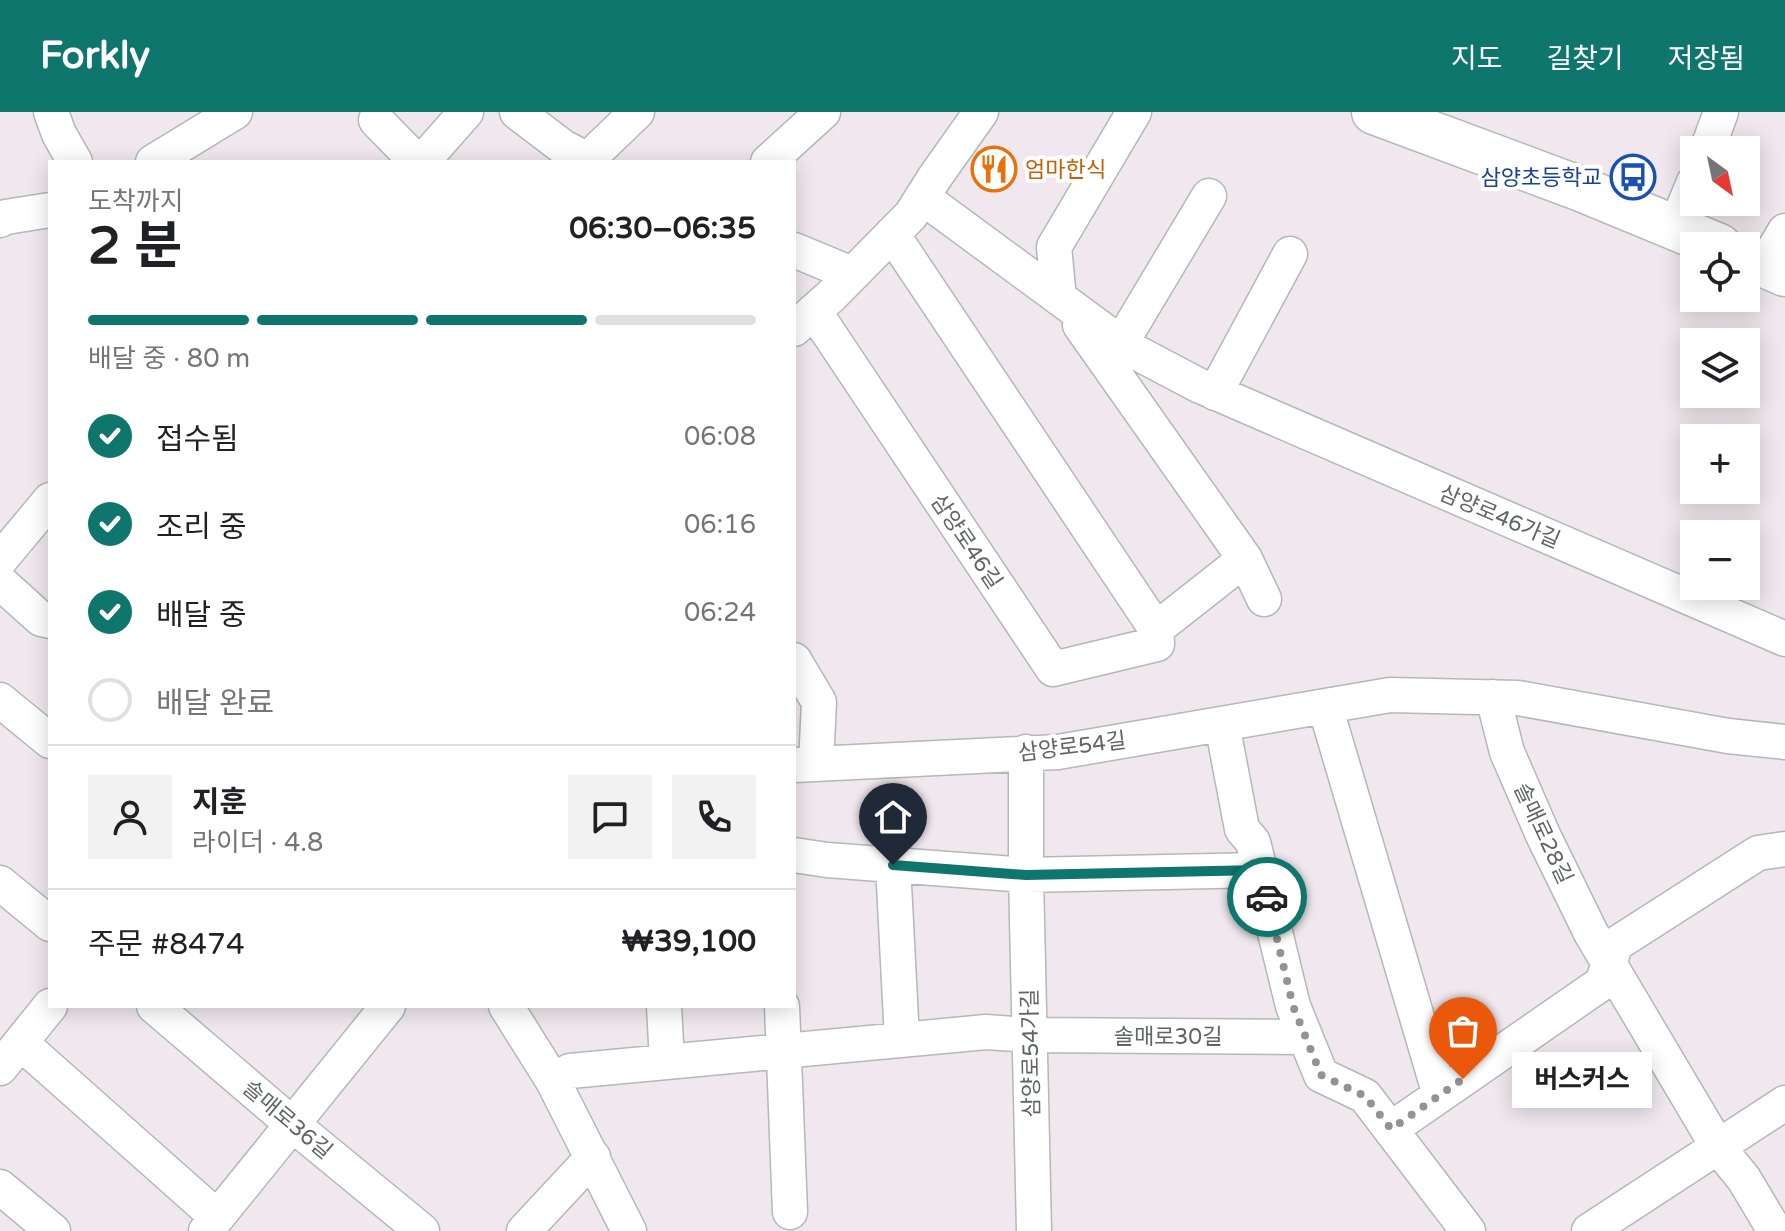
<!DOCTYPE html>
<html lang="ko">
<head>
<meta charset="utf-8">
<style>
  :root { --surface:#fff; --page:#f2f2f2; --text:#202124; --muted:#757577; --line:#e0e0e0; --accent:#0f766e }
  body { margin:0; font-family:"Varela Round","Noto Sans KR",sans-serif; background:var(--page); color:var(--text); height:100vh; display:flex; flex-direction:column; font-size:30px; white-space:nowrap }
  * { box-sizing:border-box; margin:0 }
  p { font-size:26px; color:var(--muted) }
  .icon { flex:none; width:44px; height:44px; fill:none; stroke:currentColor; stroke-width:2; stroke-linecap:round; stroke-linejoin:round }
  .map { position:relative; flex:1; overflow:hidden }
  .panel { position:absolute; left:48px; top:48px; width:748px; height:848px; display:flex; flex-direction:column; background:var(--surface); border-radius:0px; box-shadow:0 4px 20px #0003 }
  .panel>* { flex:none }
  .needle { width:52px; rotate:147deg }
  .fabs { position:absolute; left:1680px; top:24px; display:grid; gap:16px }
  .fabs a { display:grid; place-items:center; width:80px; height:80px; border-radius:0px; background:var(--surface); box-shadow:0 4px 20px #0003; font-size:40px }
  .pin { position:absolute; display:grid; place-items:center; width:68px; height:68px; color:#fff; margin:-82px -34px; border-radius:50% 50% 50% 0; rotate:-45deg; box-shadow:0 0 8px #0007 }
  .pin .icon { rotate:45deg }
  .courier { position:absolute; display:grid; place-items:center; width:80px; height:80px; margin:-40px; border:6px solid #0f766e; border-radius:50%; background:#fff; color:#222; box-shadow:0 2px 10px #0007 }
  .bubble { position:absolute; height:56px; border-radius:0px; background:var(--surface); box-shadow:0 4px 20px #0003; font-size:26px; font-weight:700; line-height:56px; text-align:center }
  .summary em { font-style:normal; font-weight:700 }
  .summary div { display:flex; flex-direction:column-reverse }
  .summary { display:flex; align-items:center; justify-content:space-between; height:136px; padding:0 40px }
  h1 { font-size:52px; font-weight:700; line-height:60px }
  .bar { display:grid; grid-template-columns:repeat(4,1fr); gap:12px 8px; align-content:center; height:96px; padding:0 40px }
  .bar i { height:10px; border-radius:6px; background:var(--line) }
  .bar .current { background:var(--accent) }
  .bar p { grid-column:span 4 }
  .line { display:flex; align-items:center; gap:20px; padding:0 40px; border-top:2px solid var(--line) }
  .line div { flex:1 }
  .round { display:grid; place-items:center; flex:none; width:84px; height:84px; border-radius:0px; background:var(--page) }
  ol { padding:0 40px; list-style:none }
  li { display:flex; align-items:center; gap:24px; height:88px }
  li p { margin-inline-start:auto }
  li .icon { padding:8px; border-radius:50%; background:var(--accent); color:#fff; stroke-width:4 }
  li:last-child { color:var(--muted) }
  li i { width:44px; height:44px; border:4px solid var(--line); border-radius:50% }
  header { display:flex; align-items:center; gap:48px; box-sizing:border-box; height:112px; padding:0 40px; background:var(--accent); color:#fff }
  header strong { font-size:38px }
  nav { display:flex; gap:44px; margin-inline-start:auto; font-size:28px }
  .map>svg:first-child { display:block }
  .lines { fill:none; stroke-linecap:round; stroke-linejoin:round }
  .minor-casing { stroke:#b3b9b4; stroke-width:37 }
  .secondary-casing { stroke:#b4bbb5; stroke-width:47 }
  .minor { stroke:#fff; stroke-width:34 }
  .secondary { stroke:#fff; stroke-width:44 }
  .done { stroke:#929492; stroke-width:8; stroke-dasharray:0 14.4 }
  .route { stroke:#0f766e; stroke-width:10 }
  .labels { text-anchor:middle; stroke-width:8; stroke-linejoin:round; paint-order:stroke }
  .food-label { font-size:22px; fill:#c56008; stroke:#fff; text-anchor:start }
  .transit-label { font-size:22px; fill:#164399; stroke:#fff; text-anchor:end }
  .street-label { font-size:22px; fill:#5f6760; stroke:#fff }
</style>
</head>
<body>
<header>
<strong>Forkly</strong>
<nav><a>지도</a><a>길찾기</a><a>저장됨</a></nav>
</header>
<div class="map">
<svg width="1785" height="1119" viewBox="0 0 1785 1119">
  <rect width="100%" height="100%" fill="#f0e8ee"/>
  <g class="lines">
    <!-- minor casing -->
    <g class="minor-casing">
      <path id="minor" d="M51,0L59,22L75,50
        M517,0L563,35L592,50
        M376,8L417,50
        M1707,38L1721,0
        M153,50L235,0
        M422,50L466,0
        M585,50L637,0
        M768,50L823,0
        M922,85L1126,235L1198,273L1785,527
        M0,108L6,105L50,98
        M1675,116L1694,70
        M794,138L852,162
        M1765,153L1785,119
        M1059,186L1054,135L1134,0
        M814,199L1053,557L1157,532L1156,517L892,122
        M1080,213L1245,447L1264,487
        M794,217L831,184L911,103L935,65L981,0
        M1121,231L1209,84
        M1215,281L1290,142
        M0,448L50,388
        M0,470L41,507L50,509
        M1156,517L1245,447
        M794,548L819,590L816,652
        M1493,585L1507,640L1543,723L1591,821L1718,1035L1744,1067L1775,1119
        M0,588L50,629
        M1325,594L1440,983
        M1222,612L1242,717L1253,730L1293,894L1321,963L1365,984L1468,1119
        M1026,640V763L1034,1119
        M794,653L1058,640L1390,583L1518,586L1728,624L1785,630
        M794,743L827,748L1026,763L1260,758
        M893,753L902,927
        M0,771L50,812
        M154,894L292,1012L422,1119
        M506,894L553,969L629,1119
        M664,894L667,950
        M782,894L790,1100
        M21,931L217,1105
        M0,956L50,894
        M553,969L570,959L986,920L1030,923L1305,925
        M1391,1017L1602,871L1616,832L1758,741L1785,737
        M0,1075L53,1119
        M206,1119L388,894
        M524,1119L593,1045
        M1589,1119L1785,991"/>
    </g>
    <!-- secondary casing -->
    <g class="secondary-casing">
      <path id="secondary" d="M1374,0L1581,77L1719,134
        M1746,145L1785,162"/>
    </g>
    <!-- minor -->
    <use href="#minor" class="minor"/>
    <!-- secondary -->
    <use href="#secondary" class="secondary"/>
  </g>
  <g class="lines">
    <!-- done -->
    <path class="done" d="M1267,785L1293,894L1321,963L1365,984L1391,1017L1463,967"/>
    <!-- route -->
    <path class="route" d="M893,753L1026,763L1260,758L1267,785"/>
  </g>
  <!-- icons -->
  <defs>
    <g id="restaurant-ring" transform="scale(2.3)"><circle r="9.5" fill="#fff" stroke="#e8710a" stroke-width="1.5"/><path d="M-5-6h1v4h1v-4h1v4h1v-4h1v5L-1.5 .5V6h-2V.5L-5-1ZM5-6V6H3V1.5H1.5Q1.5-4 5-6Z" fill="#e8710a"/></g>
    <g id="bus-ring" transform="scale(2.3)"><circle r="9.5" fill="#fff" stroke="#1a4fb4" stroke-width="1.5"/><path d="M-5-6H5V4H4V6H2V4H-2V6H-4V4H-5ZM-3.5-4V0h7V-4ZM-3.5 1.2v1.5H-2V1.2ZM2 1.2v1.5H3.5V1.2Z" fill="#1a4fb4"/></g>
  </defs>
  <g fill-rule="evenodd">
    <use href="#restaurant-ring" x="994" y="57"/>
    <use href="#bus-ring" x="1633" y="65"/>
  </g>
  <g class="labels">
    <!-- food labels -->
    <g class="food-label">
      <text x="1025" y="65">엄마한식</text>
    </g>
    <!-- transit labels -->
    <g class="transit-label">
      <text x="1602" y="73">삼양초등학교</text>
    </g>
    <!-- street labels -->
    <g class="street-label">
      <text transform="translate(1500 404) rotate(23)" y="8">삼양로46가길</text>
      <text transform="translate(967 429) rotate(56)" y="8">삼양로46길</text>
      <text transform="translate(1072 634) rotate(-7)" y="8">삼양로54길</text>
      <text transform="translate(1544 721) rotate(65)" y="8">솔매로28길</text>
      <text x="1168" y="932">솔매로30길</text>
      <text transform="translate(1030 941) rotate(-91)" y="8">삼양로54가길</text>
      <text transform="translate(288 1007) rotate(40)" y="8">솔매로36길</text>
    </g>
  </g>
</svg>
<div class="fabs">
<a><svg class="needle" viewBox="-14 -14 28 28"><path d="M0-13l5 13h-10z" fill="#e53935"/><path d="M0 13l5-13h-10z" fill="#757577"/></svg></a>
<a><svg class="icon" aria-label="locate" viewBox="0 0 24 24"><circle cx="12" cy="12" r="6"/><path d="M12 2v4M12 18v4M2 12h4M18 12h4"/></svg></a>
<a><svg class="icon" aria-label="layers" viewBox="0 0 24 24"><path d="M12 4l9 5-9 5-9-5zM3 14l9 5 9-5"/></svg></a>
<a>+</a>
<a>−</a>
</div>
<div class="pin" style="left:1463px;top:967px;background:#ea580c"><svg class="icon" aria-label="bag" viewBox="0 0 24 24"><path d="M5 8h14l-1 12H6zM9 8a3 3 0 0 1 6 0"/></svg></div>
<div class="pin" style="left:893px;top:753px;background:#1f2937"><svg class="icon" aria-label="home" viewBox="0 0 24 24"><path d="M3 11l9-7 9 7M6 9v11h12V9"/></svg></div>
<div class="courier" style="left:1267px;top:785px"><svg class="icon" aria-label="car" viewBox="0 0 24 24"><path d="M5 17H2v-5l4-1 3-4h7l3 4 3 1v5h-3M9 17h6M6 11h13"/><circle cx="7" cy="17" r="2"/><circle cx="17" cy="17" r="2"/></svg></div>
<div class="bubble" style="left:1512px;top:940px;width:140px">버스커스</div>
<section class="panel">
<div class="summary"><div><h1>2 분</h1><p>도착까지</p></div><em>06:30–06:35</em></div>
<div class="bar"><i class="current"></i><i class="current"></i><i class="current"></i><i></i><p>배달 중 · 80 m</p></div>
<ol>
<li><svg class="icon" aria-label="check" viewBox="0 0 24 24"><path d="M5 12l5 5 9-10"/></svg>접수됨<p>06:08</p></li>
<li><svg class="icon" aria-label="check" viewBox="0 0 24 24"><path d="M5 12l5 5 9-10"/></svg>조리 중<p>06:16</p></li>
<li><svg class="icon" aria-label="check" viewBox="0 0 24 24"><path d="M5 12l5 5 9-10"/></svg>배달 중<p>06:24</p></li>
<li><i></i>배달 완료</li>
</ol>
<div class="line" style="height:144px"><a class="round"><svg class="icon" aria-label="person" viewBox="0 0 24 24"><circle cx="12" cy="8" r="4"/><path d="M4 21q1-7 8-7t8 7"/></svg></a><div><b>지훈</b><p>라이더 · 4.8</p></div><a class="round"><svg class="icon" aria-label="chat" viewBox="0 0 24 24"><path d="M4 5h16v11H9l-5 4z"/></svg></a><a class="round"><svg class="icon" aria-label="phone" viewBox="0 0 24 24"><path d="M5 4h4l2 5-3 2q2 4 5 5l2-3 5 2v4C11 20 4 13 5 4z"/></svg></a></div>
<div class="line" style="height:104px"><div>주문 #8474</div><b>₩39,100</b></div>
</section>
</div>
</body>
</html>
